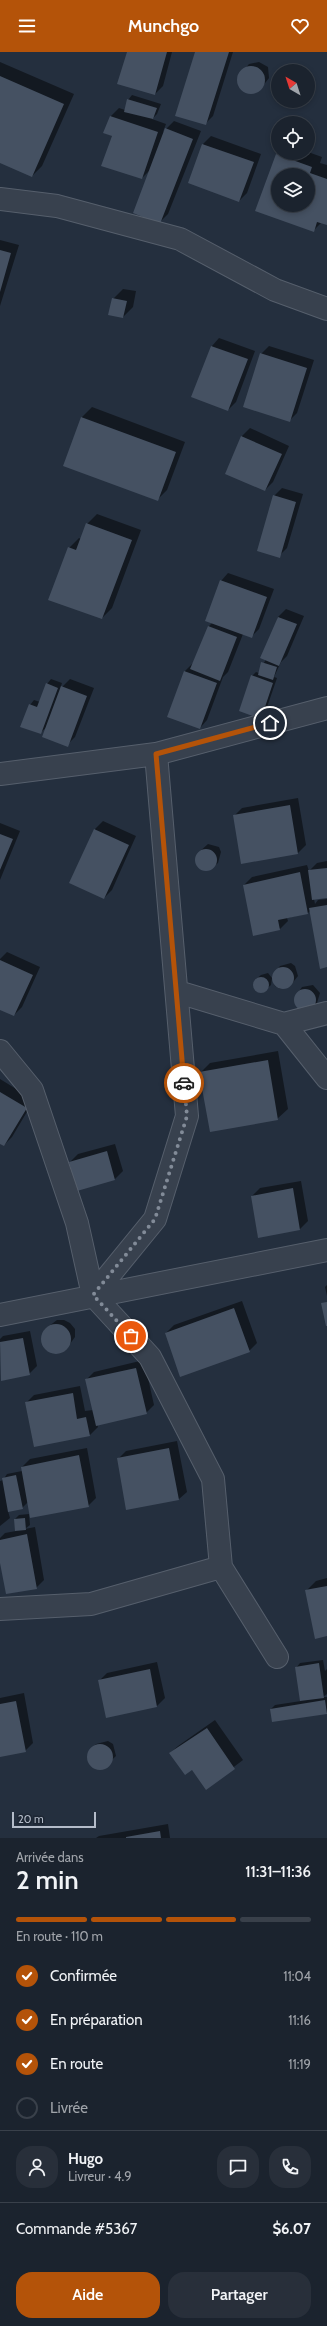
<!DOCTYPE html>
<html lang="fr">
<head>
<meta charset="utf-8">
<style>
  :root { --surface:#1b232e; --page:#282f3a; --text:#f1f3f6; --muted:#a0a4aa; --line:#39404a; --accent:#b45309 }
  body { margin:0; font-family:Cabin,sans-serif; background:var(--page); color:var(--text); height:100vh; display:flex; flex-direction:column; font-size:15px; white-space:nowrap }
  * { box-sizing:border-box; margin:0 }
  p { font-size:13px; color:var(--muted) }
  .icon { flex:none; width:22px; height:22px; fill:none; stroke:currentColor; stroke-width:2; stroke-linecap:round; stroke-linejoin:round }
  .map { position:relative; height:1786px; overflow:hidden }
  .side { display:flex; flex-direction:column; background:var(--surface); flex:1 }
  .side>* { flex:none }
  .needle { width:26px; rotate:321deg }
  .tools { position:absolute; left:271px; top:12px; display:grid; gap:8px }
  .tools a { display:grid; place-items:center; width:44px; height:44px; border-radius:50%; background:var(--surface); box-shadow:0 2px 6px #0003,0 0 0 1px var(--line); font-size:20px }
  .scale { position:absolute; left:12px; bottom:10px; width:84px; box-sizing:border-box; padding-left:4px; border:2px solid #b4bcc9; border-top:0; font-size:11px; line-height:14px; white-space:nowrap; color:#b4bcc9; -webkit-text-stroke:3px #1d2633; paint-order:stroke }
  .pin { position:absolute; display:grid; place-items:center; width:34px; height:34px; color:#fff; margin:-17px; border:2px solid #fff; border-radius:50%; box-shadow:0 1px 4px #0007 }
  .courier { position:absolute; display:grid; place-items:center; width:40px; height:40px; margin:-20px; border:3px solid #b45309; border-radius:50%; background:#fff; color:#222; box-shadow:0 1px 5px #0007 }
  .headline em { font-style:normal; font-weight:600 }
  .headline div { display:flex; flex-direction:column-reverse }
  .headline { display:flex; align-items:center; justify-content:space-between; height:68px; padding:0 16px }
  h1 { font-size:26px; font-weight:600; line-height:30px }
  .bar { display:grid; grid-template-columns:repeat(4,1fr); gap:6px 4px; align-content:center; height:48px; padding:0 16px }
  .bar i { height:5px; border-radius:3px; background:var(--line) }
  .bar .selected { background:var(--accent) }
  .bar p { grid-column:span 4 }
  .line { display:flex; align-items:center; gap:10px; padding:0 16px; border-top:1px solid var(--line) }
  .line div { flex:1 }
  .round { display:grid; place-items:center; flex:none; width:42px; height:42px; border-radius:16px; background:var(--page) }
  ol { padding:0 16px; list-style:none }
  li { display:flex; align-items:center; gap:12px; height:44px }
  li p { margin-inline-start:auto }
  li .icon { padding:4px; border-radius:50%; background:var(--accent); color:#fff; stroke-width:4 }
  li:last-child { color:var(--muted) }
  li i { width:22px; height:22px; border:2px solid var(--line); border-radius:50% }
  .primary-button { display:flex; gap:8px; margin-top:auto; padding:8px 16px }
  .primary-button a { flex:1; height:46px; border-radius:16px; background:var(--accent); color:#fff; font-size:16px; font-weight:600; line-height:46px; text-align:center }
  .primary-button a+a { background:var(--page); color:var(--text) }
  header { display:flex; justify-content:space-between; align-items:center; height:52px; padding:0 16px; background:var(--accent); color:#fff; font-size:18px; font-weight:600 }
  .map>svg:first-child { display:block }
  .shadow { fill:#0007; fill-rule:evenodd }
  .building { fill:#455162; fill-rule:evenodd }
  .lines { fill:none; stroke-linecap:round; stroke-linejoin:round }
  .minor-casing { stroke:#565f6c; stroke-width:24 }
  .minor { stroke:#38414e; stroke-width:22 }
  .done { stroke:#828b98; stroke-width:4; stroke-dasharray:0 7.2 }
  .route { stroke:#b45309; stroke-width:5 }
</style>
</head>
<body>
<header><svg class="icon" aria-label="menu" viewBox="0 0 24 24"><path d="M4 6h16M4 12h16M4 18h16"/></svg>Munchgo<svg class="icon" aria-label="heart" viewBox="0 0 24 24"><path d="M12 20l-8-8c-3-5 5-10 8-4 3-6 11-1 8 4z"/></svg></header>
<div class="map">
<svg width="327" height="1786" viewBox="0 0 327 1786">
  <rect width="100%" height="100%" fill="#242f3e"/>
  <!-- shadow -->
  <path class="shadow" d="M128,0H172L163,34L155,42Z
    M196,0H233L213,64L205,72Z
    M0,10L74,42L42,114L32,124L0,110Z
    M259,10L268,15L269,26L262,35L253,41H249L240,35L238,25L249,12Z
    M132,43L161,52L157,62L152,67L166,72L163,80L174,69L201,79L168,162L160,170L151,117L142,126L113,84L105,81L111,64L119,56L125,58L128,48Z
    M211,84L261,102L247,141L239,149L203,92Z
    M308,100L322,105L320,111L327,113V171L322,170L314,178L257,159L277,103ZM278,123H308V153H278Z
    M0,188L19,193L0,254Z
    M123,237L136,239L133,255L123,265L113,247Z
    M219,286L255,299L236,350L228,358L212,294Z
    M269,294L314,308L297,361L289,369L261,302Z
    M92,355L185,390L167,438L157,448L64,413L82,365Z
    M250,376L289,394L273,430L265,438L226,421L242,384Z
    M282,436L303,442L287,496L279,504L274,444Z
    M97,462L141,478L112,556L102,566L69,496L79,486L81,487L87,472Z
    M228,521L274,537L259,577L251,585L243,582L228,620L223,625L207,668L200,676L168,664L185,619L193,611L209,574L212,571L221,529Z
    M286,557L304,564L287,604L281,610L274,625L277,626L265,661L261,666L252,624L256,620L259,621L266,607L278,565Z
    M51,627L62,631L60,637L70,627L94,636L75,685L67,693L47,675L40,681L30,653L34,648L40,650L47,632Z
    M298,746L306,793L298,801L234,764L242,756Z
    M103,769L136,784L112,838L104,846L95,777Z
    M0,771L20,779L0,828Z
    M208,792L219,795L221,800L218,811L209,818L198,815L196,810L199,800Z
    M327,809V845L314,847L315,852L318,848L327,847V914L311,858L308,861L287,866L288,869L280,877L244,833L252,825L307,813L309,819L317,811Z
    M7,900L40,915L22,955L14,963L0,956V907Z
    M291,911L295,914L298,924L290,934L280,937L275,934L272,924L280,914Z
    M268,921L272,926L271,933L263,940L256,938L254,935L256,927L261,923Z
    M313,933L320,941L317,951L312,955L302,958L297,955L295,945L302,935Z
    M278,999L288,1057L277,1067L200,1021L210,1011Z
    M0,1027L34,1048L12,1085L4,1093L0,1091Z
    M115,1092L123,1119L115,1127L77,1137L70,1110L78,1102Z
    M301,1129L308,1169L300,1177L258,1184L252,1144L260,1136Z
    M327,1233V1244L325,1235Z
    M242,1249L257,1291L249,1299L166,1281L174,1273Z
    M57,1268H64L70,1271L75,1277V1285L67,1296L61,1301H53L46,1298L42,1291V1284L45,1277Z
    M30,1279L37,1314L29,1322L2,1328L0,1287L3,1284Z
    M144,1308L154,1353L146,1361L97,1372L98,1375L90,1383L26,1351L34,1343L80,1334L85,1359L93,1358L86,1328L94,1320Z
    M177,1389L187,1440L179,1447L118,1407L126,1399Z
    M87,1396L96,1446L88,1454L28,1450L22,1456L8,1459L10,1466L0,1474V1429L3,1428L7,1422L22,1419V1415L30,1407Z
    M29,1462L30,1473L25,1477L35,1475L44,1528L36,1536L0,1506V1486L5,1481L16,1479L15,1467L19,1463Z
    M327,1526V1583L306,1539L316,1529Z
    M323,1608L325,1619L327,1617V1642L323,1645H327V1661L271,1657L275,1653L301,1649L296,1616L300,1611Z
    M157,1610L165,1646L157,1654L107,1665L99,1629L107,1621Z
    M24,1641L33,1691L25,1699L0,1704V1646Z
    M215,1668L243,1708L206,1736L192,1717L170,1701L178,1694Z
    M108,1689L113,1692L116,1704L102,1717L91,1714L88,1702L91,1697L96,1692Z
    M168,1772L170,1786H96L99,1784Z"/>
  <!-- building -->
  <path class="building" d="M127,0H167L155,43L117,32Z
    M195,0H229L206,73L175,64Z
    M237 28a14 14 0 1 1 28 0a14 14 0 1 1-28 0Z
    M0,24L64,52L32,125L0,111Z
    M127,47L157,56L153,67L124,60Z
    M110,64L158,80L142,127L101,114L112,84L103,81Z
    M165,76L193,87L160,172L133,161Z
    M202,92L254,110L239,150L188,131Z
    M276,102L312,115L310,121L327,127V173L317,170L314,180L255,159ZM278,123H308V153H278Z
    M0,198L11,201L0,240Z
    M112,246L127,249L123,266L108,263Z
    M211,294L248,307L228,359L191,345Z
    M260,301L307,316L290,370L243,355Z
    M81,365L176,400L158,449L63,414Z
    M241,384L282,402L265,439L225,422Z
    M273,443L296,450L280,506L257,499Z
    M86,471L132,488L102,567L48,548L68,495L76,498Z
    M220,528L267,545L252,586L205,569Z
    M278,565L297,572L279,614L260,606Z
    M208,574L237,585L220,629L190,617Z
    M261,610L277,615L273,628L258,623Z
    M184,619L217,631L200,677L167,665Z
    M251,623L273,631L261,667L239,659Z
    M46,631L58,636L41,682L20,675L29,652L37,655Z
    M61,634L87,644L68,695L42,685Z
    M290,753L298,802L241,812L233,763Z
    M94,777L129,793L104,847L69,831Z
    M0,782L13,787L0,818Z
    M195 808a11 11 0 1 1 22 0a11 11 0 1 1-22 0Z
    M327,816V846L312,848L308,818Z
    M300,820L308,862L278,868L280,878L253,884L243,833Z
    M327,853V915L320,917L309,856Z
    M0,908L33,923L14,964L0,958Z
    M272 926a11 11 0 1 1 22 0a11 11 0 1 1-22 0Z
    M253 933a8 8 0 1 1 16 0a8 8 0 1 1-16 0Z
    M294 948a11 11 0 1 1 22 0a11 11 0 1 1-22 0Z
    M268,1008L278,1068L210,1080L199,1020Z
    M0,1040L27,1056L4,1094L0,1092Z
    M107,1099L115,1128L77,1139L69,1110Z
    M293,1136L300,1178L258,1186L251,1144Z
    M327,1250V1274H326L321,1251Z
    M234,1256L250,1300L180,1325L165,1281Z
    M41 1287a15 15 0 1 1 30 0a15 15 0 1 1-30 0Z
    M23,1286L30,1323L1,1329L0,1290Z
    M136,1316L147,1362L96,1374L85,1327Z
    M73,1341L77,1367L86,1365L90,1384L34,1395L25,1350Z
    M169,1396L179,1448L126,1458L117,1406Z
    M79,1403L89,1455L30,1466L21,1415Z
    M16,1423L23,1457L8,1460L2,1426Z
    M25,1466L26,1478L15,1479L14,1467Z
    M27,1482L37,1537L6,1542L0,1511V1488Z
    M327,1534V1584L315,1587L305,1538Z
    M319,1611L324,1646L300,1649L295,1615Z
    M150,1617L157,1655L106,1666L98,1628Z
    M325,1648L327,1662L272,1670L270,1657Z
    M16,1649L26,1700L0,1705V1652Z
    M207,1676L235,1717L206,1738L192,1718L185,1723L169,1701Z
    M87 1705a13 13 0 1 1 26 0a13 13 0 1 1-26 0Z
    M160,1779L161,1786H126V1785Z"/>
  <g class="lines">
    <!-- minor casing -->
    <g class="minor-casing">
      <path id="minor" d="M0,147L57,154L180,187L275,238L327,257
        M0,722L156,702L327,656
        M178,940L284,972L327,961
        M284,972L327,1026
        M0,999L32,1038L77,1171L93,1243L150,1305L213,1427L221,1515L277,1605
        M93,1243L155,1167L187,1064L156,702
        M0,1263L327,1198
        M0,1557L91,1552L221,1515"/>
    </g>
    <!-- minor -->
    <use href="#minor" class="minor"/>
  </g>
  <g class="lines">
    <!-- done -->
    <path class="done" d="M131,1284L93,1243L155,1167L187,1064L184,1031"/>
    <!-- route -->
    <path class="route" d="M184,1031L156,702L270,671"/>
  </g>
</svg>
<div class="tools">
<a><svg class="needle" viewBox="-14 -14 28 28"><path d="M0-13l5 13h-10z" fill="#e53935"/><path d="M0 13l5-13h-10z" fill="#a0a4aa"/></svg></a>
<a><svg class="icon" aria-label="locate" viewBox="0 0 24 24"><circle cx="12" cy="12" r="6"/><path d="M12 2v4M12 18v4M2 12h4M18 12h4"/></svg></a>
<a><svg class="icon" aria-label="layers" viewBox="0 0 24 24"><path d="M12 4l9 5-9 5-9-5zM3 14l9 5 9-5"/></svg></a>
</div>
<div class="scale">20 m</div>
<div class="pin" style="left:131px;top:1284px;background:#ea580c"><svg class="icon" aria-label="bag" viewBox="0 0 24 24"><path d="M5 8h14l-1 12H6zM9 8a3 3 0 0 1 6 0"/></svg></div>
<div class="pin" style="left:270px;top:671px;background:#1f2937"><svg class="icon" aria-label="home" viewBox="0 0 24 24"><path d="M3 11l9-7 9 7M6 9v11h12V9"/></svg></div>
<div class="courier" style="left:184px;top:1031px"><svg class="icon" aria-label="car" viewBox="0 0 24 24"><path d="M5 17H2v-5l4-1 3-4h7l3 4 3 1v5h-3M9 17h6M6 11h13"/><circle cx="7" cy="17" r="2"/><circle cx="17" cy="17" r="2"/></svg></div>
</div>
<section class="side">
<div class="headline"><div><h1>2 min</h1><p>Arrivée dans</p></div><em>11:31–11:36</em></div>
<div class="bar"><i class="selected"></i><i class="selected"></i><i class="selected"></i><i></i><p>En route · 110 m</p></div>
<ol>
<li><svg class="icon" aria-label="check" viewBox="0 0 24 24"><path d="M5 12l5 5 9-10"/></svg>Confirmée<p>11:04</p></li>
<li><svg class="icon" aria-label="check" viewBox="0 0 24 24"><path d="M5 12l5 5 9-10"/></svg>En préparation<p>11:16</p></li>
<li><svg class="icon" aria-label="check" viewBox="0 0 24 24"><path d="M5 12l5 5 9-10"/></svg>En route<p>11:19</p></li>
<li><i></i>Livrée</li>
</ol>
<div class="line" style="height:72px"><a class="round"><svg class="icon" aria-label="person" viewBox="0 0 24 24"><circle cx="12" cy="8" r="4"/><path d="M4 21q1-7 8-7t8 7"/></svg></a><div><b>Hugo</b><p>Livreur · 4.9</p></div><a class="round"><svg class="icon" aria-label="chat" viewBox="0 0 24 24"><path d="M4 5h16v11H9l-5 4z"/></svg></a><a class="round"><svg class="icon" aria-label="phone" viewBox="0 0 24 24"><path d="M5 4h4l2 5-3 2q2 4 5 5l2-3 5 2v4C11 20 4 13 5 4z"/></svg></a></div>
<div class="line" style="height:52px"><div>Commande #5367</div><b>$6.07</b></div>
<div class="primary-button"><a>Aide</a><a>Partager</a></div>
</section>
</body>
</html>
